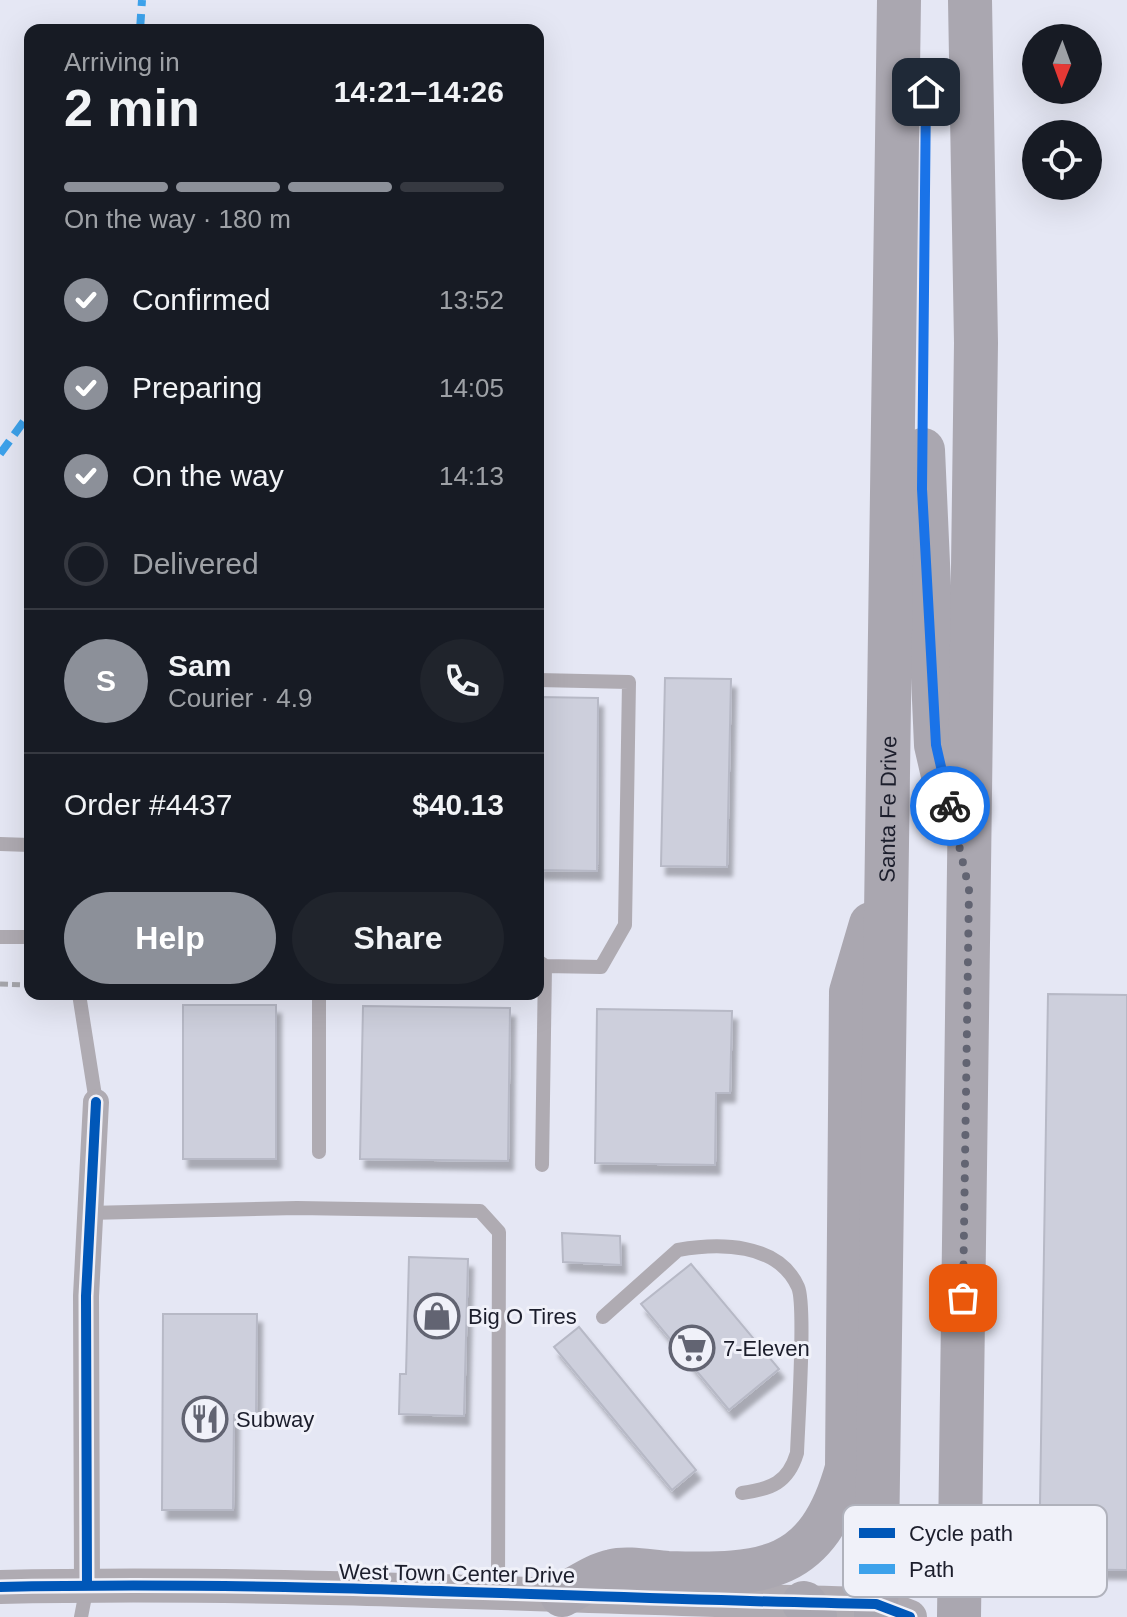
<!DOCTYPE html>
<html lang="en">
<head>
<meta charset="utf-8">
<style>
  :root { --surface:#171b24; --page:#20242c; --text:#f1f3f6; --muted:#9ea1a6; --line:#363941; --accent:#8c9099 }
  body { margin:0; font-family:Helvetica,sans-serif; background:var(--page); color:var(--text); height:100vh; display:flex; flex-direction:column; font-size:30px; white-space:nowrap }
  * { box-sizing:border-box; margin:0 }
  p { font-size:26px; color:var(--muted) }
  .icon { flex:none; width:44px; height:44px; fill:none; stroke:currentColor; stroke-width:2; stroke-linecap:round; stroke-linejoin:round }
  .map { position:relative; flex:1; overflow:hidden }
  .sheet { position:absolute; left:24px; top:24px; width:520px; height:976px; display:flex; flex-direction:column; background:var(--surface); border-radius:16px; box-shadow:0 8px 32px #0002 }
  .sheet>* { flex:none }
  .needle { width:52px; rotate:181deg }
  .fabs { position:absolute; left:1022px; top:24px; display:grid; gap:16px }
  .fabs a { display:grid; place-items:center; width:80px; height:80px; border-radius:50%; background:var(--surface); box-shadow:0 8px 32px #0002; font-size:40px }
  .pin { position:absolute; display:grid; place-items:center; width:68px; height:68px; color:#fff; margin:-34px; border-radius:16px; box-shadow:0 4px 12px #0006 }
  .courier { position:absolute; display:grid; place-items:center; width:80px; height:80px; margin:-40px; border:6px solid #1a73e8; border-radius:50%; background:#fff; color:#222; box-shadow:0 2px 10px #0007 }
  .headline em { font-style:normal; font-weight:600 }
  .headline div { display:flex; flex-direction:column-reverse }
  .headline { display:flex; align-items:center; justify-content:space-between; height:136px; padding:0 40px }
  h1 { font-size:52px; font-weight:600; line-height:60px }
  .bar { display:grid; grid-template-columns:repeat(4,1fr); gap:12px 8px; align-content:center; height:96px; padding:0 40px }
  .bar i { height:10px; border-radius:6px; background:var(--line) }
  .bar .selected { background:var(--accent) }
  .bar p { grid-column:span 4 }
  .line { display:flex; align-items:center; gap:20px; padding:0 40px; border-top:2px solid var(--line) }
  .line div { flex:1 }
  .round { display:grid; place-items:center; flex:none; width:84px; height:84px; border-radius:42px; background:var(--page) }
  ol { padding:0 40px; list-style:none }
  li { display:flex; align-items:center; gap:24px; height:88px }
  li p { margin-inline-start:auto }
  li .icon { padding:8px; border-radius:50%; background:var(--accent); color:#fff; stroke-width:4 }
  li:last-child { color:var(--muted) }
  li i { width:44px; height:44px; border:4px solid var(--line); border-radius:50% }
  .button { display:flex; gap:16px; margin-top:auto; padding:16px 40px }
  .button a { flex:1; height:92px; border-radius:48px; background:var(--accent); color:#fff; font-size:32px; font-weight:600; line-height:92px; text-align:center }
  .button a+a { background:var(--page); color:var(--text) }
  .map>svg:first-child { display:block }
  .building { fill:#cdcfdc; stroke:#b7b9c6; stroke-width:2; filter:url(#shadow) }
  .lines { fill:none; stroke-linecap:round; stroke-linejoin:round }
  .path { stroke:#a5a5ab; stroke-width:5; stroke-dasharray:8 4; stroke-linecap:butt }
  .service { stroke:#afabb2; stroke-width:14 }
  .minor { stroke:#afabb2; stroke-width:26 }
  .tertiary { stroke:#afabb2; stroke-width:34 }
  .trunk { stroke:#aaa7b0; stroke-width:44 }
  .quiet { stroke:#3da2eb; stroke-width:8; stroke-dasharray:16 8; stroke-linecap:butt }
  .cycleway-casing { stroke:#f0f1f9; stroke-width:15 }
  .cycleway { stroke:#0057b8; stroke-width:10 }
  .done { stroke:#626472; stroke-width:8; stroke-dasharray:0 14.4 }
  .route { stroke:#1a73e8; stroke-width:10 }
  .labels { text-anchor:middle; stroke-width:6; stroke-linejoin:round; paint-order:stroke }
  .street-label { font-size:22px; fill:#1c1e2c; stroke:#f0f1f9 }
  .poi-label { font-size:22px; fill:#1c1e2c; stroke:#f0f1f9; text-anchor:start }
  .key { fill:#f0f1f9; stroke:#b0b2bc; stroke-width:2 }
  .key-label { font-size:22px; fill:#1c1e2c }
</style>
</head>
<body>
<div class="map">
<svg width="1127" height="1617" viewBox="0 0 1127 1617">
  <defs>
    <filter id="shadow"><feDropShadow dx="5" dy="9" stdDeviation="2" flood-color="#0004"/></filter>
  </defs>
  <rect width="100%" height="100%" fill="#e5e7f4"/>
  <!-- building -->
  <path class="building" d="M665,678L731,679L727,867L661,866Z
    M538,697L598,698L597,871L538,870Z
    M1048,994L1127,995V1570L1039,1569Z
    M183,1005H276V1159H183Z
    M363,1006L510,1008L508,1161L360,1159Z
    M597,1009L732,1011L730,1093H716L715,1165L595,1163Z
    M562,1233L620,1236L621,1265L563,1262Z
    M409,1257L468,1259L464,1416L399,1414L400,1374H406Z
    M691,1264L779,1369L729,1410L641,1304Z
    M163,1314H257L256,1416L234,1415L233,1510H162Z
    M579,1327L696,1470L672,1490L554,1347Z"/>
  <g class="lines">
    <!-- path -->
    <path class="path" d="M0,984L30,985"/>
    <!-- service -->
    <path class="service" d="M538,680L629,682L625,925L601,967L545,966L538,961
      M0,844L30,845
      M0,937H30
      M79,994L96,1102
      M319,1152V994
      M542,1165L545,966
      M88,1213L297,1208L480,1211L499,1232L498,1593
      M603,1317L678,1250C718,1243 778,1242 798,1287C806,1305 798,1425 797,1453C788,1483 771,1489 742,1493
      M81,1617L87,1586"/>
    <!-- minor -->
    <path class="minor" d="M87,1585L86,1296L96,1102"/>
    <!-- tertiary -->
    <path class="tertiary" d="M0,1587C292,1580 584,1599 876,1604L910,1617"/>
    <!-- trunk -->
    <g class="trunk">
      <path d="M923,450L936,745L953,819"/>
      <path d="M562,1595C577,1588 596,1574 612,1571C628,1567 651,1572 668,1573C765,1576 818,1572 847,1468L851,992L871,924"/>
      <path d="M804,1603L815,1617"/>
      <path id="s1" d="M876,1617L899,0"/>
      <path d="M959,1617L976,343L970,0"/>
    </g>
    <!-- quiet -->
    <path class="quiet" d="M140,30L142,0
      M0,454L30,413"/>
    <!-- cycleway casing -->
    <g class="cycleway-casing">
      <path id="cycleway" d="M87,1585L86,1296L96,1102
        M0,1587C292,1580 584,1599 876,1604L910,1617"/>
    </g>
    <!-- cycleway -->
    <use href="#cycleway" class="cycleway"/>
  </g>
  <g class="lines">
    <!-- done -->
    <path class="done" d="M950,806L969,889L963,1298"/>
    <!-- route -->
    <path class="route" d="M926,92L922,489L936,745L950,806"/>
  </g>
  <!-- icons -->
  <defs>
    <g id="shop-ring" transform="scale(2.3)"><circle r="9.5" fill="#f0f1f9" stroke="#626472" stroke-width="1.5"/><path d="M-5-2.5h2.3a2.7 3.5 0 0 1 5.4 0H5L5.5 6h-11ZM-1.5-2.5h3a1.5 2.3 0 0 0-3 0Z" fill="#626472"/></g>
    <g id="supermarket-ring" transform="scale(2.3)"><circle r="9.5" fill="#f0f1f9" stroke="#626472" stroke-width="1.5"/><path d="M-6-5.5h2.5l.6 2H6L4.5 2H-2.5L-4.4-4H-6ZM-1.5 3.2a1.3 1.3 0 1 0 .1 0ZM3 3.2a1.3 1.3 0 1 0 .1 0Z" fill="#626472"/></g>
    <g id="restaurant-ring" transform="scale(2.3)"><circle r="9.5" fill="#f0f1f9" stroke="#626472" stroke-width="1.5"/><path d="M-5-6h1v4h1v-4h1v4h1v-4h1v5L-1.5 .5V6h-2V.5L-5-1ZM5-6V6H3V1.5H1.5Q1.5-4 5-6Z" fill="#626472"/></g>
  </defs>
  <g fill-rule="evenodd">
    <use href="#shop-ring" x="437" y="1316"/>
    <use href="#supermarket-ring" x="692" y="1348"/>
    <use href="#restaurant-ring" x="205" y="1419"/>
  </g>
  <g class="labels">
    <!-- street labels -->
    <g class="street-label">
      <text dy="8" stroke="none"><textPath href="#s1" startOffset="808">Santa Fe Drive</textPath></text>
      <text transform="translate(457 1573) rotate(1)" y="8">West Town Center Drive</text>
    </g>
    <!-- poi labels -->
    <g class="poi-label">
      <text x="468" y="1324">Big O Tires</text>
      <text x="723" y="1356">7-Eleven</text>
      <text x="236" y="1427">Subway</text>
    </g>
  </g>
  <!-- legend -->
  <rect x="843" y="1505" width="264" height="92" rx="12" class="key"/>
  <rect x="859" y="1528" width="36" height="10" fill="#0057b8"/>
  <rect x="859" y="1564" width="36" height="10" fill="#3da2eb"/>
  <g class="key-label">
    <text x="909" y="1541">Cycle path</text>
    <text x="909" y="1577">Path</text>
  </g>
</svg>
<div class="fabs">
<a><svg class="needle" viewBox="-14 -14 28 28"><path d="M0-13l5 13h-10z" fill="#e53935"/><path d="M0 13l5-13h-10z" fill="#9ea1a6"/></svg></a>
<a><svg class="icon" aria-label="locate" viewBox="0 0 24 24"><circle cx="12" cy="12" r="6"/><path d="M12 2v4M12 18v4M2 12h4M18 12h4"/></svg></a>
</div>
<div class="pin" style="left:963px;top:1298px;background:#ea580c"><svg class="icon" aria-label="bag" viewBox="0 0 24 24"><path d="M5 8h14l-1 12H6zM9 8a3 3 0 0 1 6 0"/></svg></div>
<div class="pin" style="left:926px;top:92px;background:#1f2937"><svg class="icon" aria-label="home" viewBox="0 0 24 24"><path d="M3 11l9-7 9 7M6 9v11h12V9"/></svg></div>
<div class="courier" style="left:950px;top:806px"><svg class="icon" aria-label="bike" viewBox="0 0 24 24"><circle cx="6" cy="16" r="4"/><circle cx="18" cy="16" r="4"/><path d="M6 16l4-8h5l3 8M10 8l3 8H6M13 5h3"/></svg></div>
<section class="sheet">
<div class="headline"><div><h1>2 min</h1><p>Arriving in</p></div><em>14:21–14:26</em></div>
<div class="bar"><i class="selected"></i><i class="selected"></i><i class="selected"></i><i></i><p>On the way · 180 m</p></div>
<ol>
<li><svg class="icon" aria-label="check" viewBox="0 0 24 24"><path d="M5 12l5 5 9-10"/></svg>Confirmed<p>13:52</p></li>
<li><svg class="icon" aria-label="check" viewBox="0 0 24 24"><path d="M5 12l5 5 9-10"/></svg>Preparing<p>14:05</p></li>
<li><svg class="icon" aria-label="check" viewBox="0 0 24 24"><path d="M5 12l5 5 9-10"/></svg>On the way<p>14:13</p></li>
<li><i></i>Delivered</li>
</ol>
<div class="line" style="height:144px"><b class="round" style="background:var(--accent);color:#fff">S</b><div><b>Sam</b><p>Courier · 4.9</p></div><a class="round"><svg class="icon" aria-label="phone" viewBox="0 0 24 24"><path d="M5 4h4l2 5-3 2q2 4 5 5l2-3 5 2v4C11 20 4 13 5 4z"/></svg></a></div>
<div class="line" style="height:104px"><div>Order #4437</div><b>$40.13</b></div>
<div class="button"><a>Help</a><a>Share</a></div>
</section>
</div>
</body>
</html>
